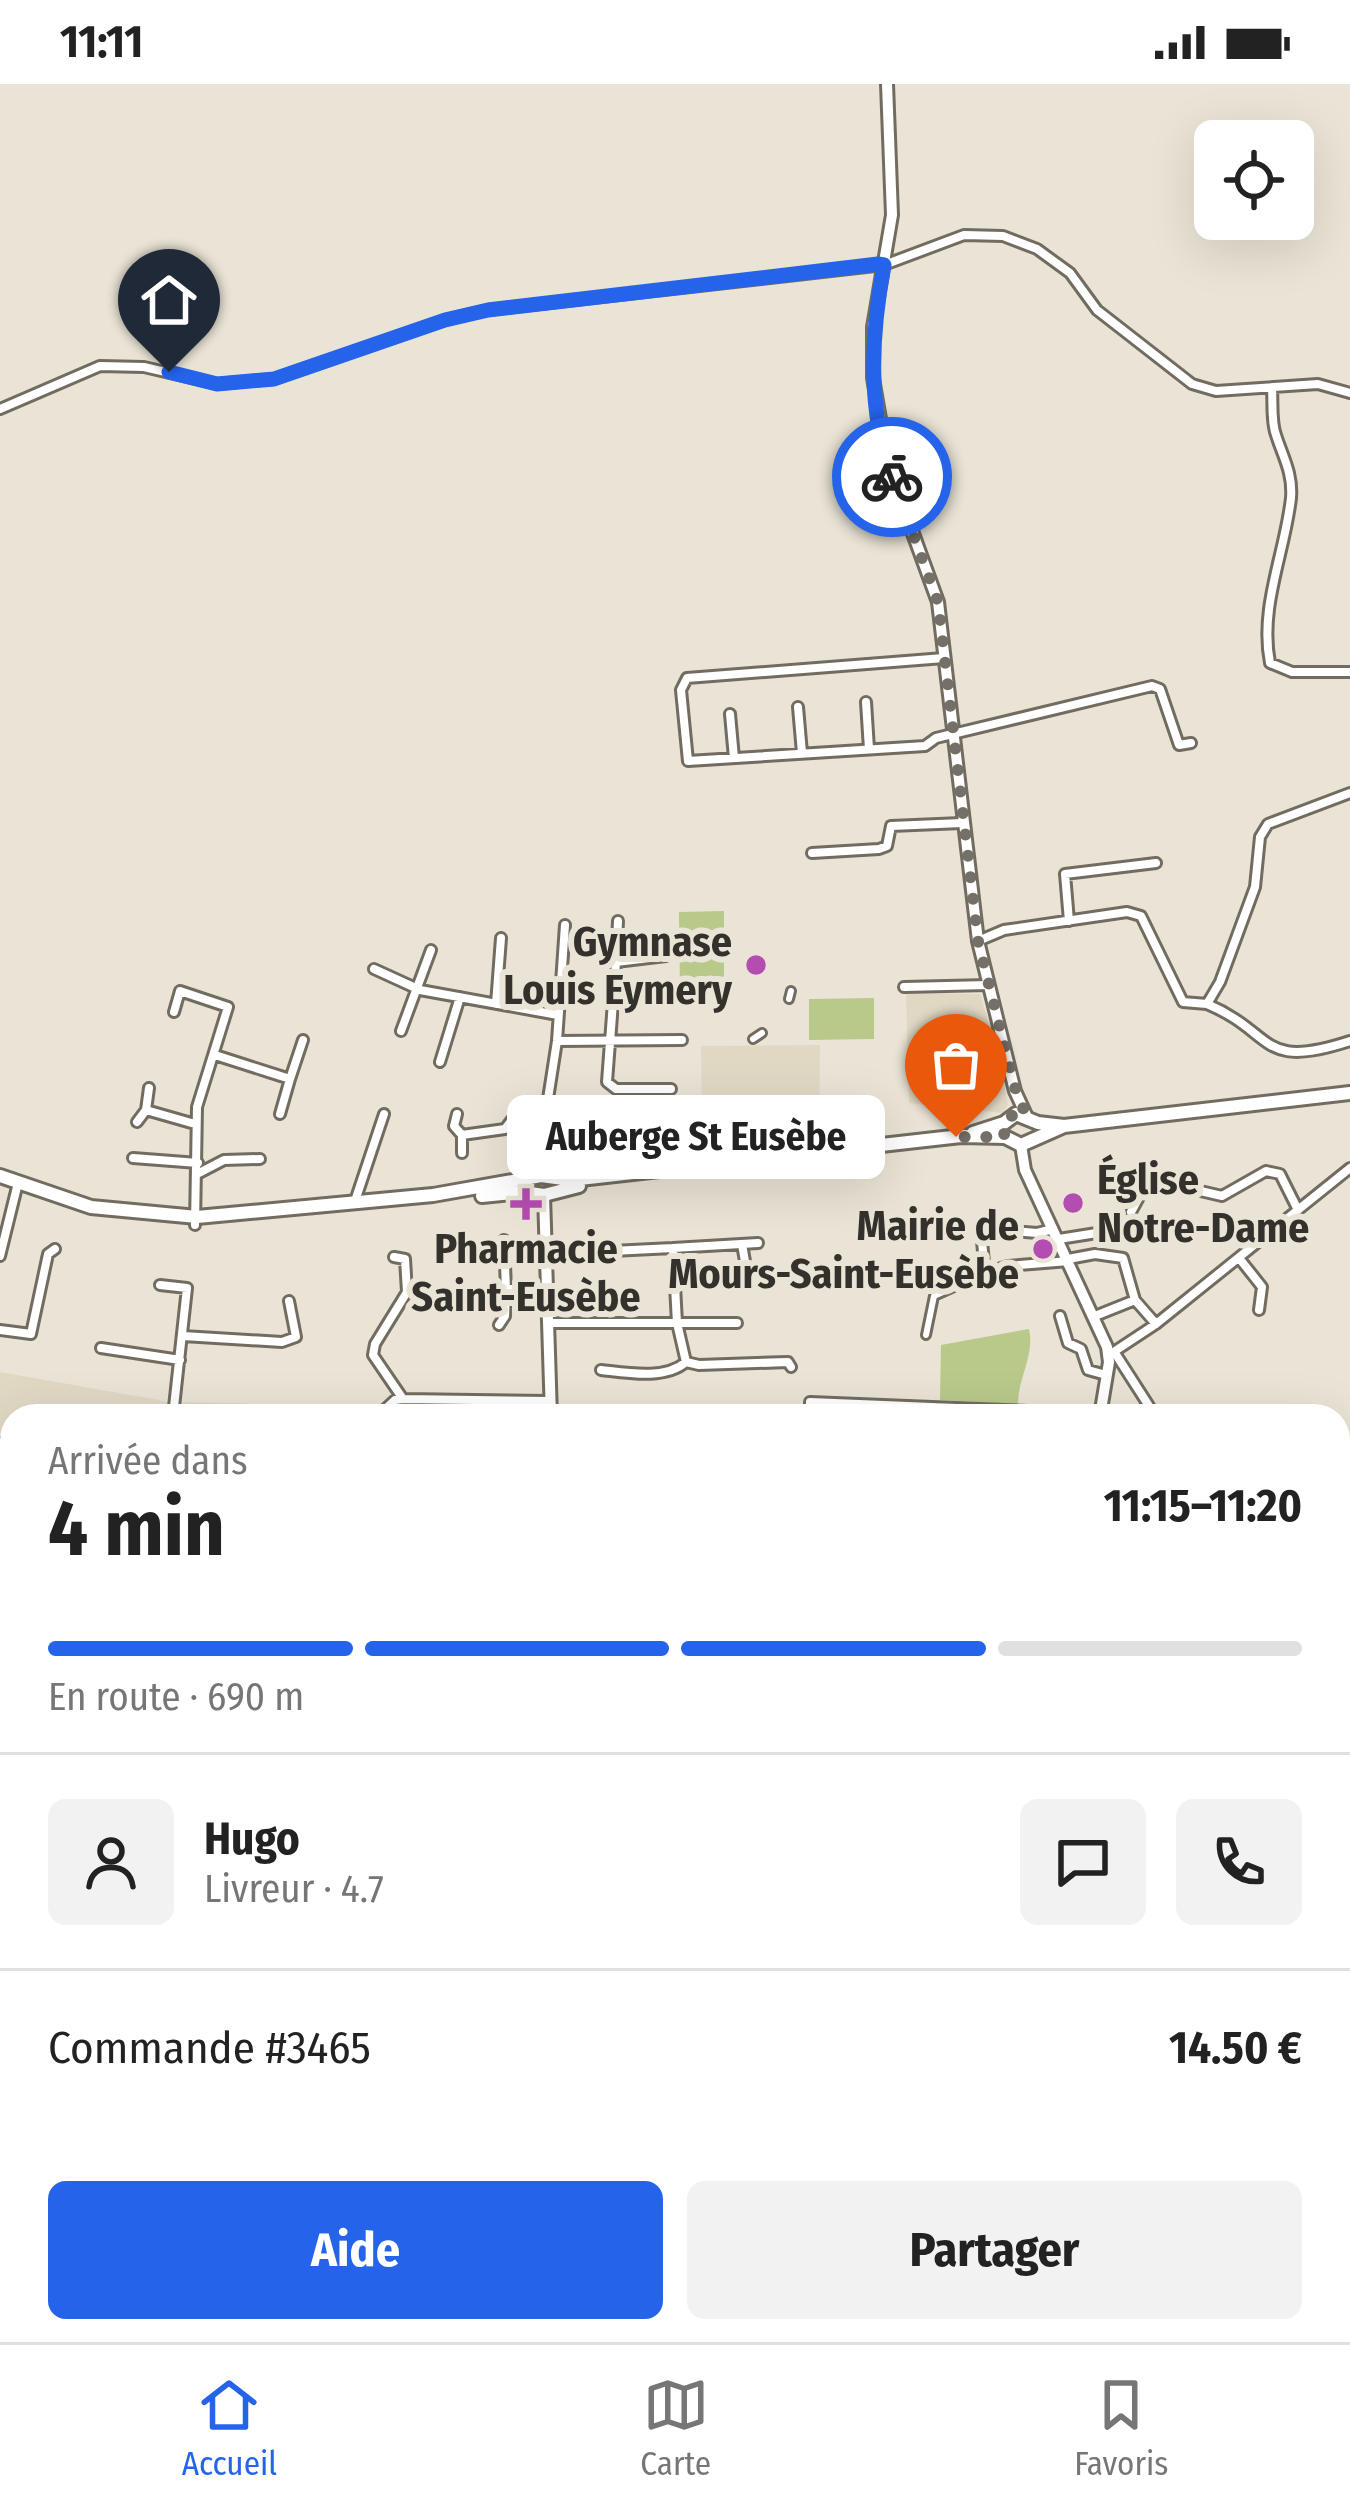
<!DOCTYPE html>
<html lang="fr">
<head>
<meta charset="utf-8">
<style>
  :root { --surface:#fff; --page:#f2f2f2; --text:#222; --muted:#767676; --line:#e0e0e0; --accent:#2563eb }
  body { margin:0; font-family:"Fira Sans Condensed",sans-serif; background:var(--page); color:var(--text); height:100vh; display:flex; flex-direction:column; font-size:45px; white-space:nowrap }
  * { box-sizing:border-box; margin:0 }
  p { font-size:39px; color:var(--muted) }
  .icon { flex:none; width:66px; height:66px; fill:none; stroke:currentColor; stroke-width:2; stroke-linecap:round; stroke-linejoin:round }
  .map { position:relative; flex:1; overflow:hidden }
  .details { position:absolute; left:0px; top:1320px; width:1350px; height:939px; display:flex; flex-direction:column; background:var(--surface); border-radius:36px 36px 0 0; box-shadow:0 12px 48px #0002 }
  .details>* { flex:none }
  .controls { position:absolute; left:1194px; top:36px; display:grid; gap:24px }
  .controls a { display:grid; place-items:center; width:120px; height:120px; border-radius:18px; background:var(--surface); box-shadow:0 12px 48px #0002; font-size:60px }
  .pin { position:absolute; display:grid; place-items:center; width:102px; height:102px; color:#fff; margin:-123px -51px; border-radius:50% 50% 50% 0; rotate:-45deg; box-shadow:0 0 12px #0007 }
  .pin .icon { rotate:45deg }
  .courier { position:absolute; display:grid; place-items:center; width:120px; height:120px; margin:-60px; border:9px solid #2563eb; border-radius:50%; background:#fff; color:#222; box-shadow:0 3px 15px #0007 }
  .bubble { position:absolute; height:84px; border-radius:18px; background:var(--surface); box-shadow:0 12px 48px #0002; font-size:39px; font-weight:700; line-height:84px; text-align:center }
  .summary em { font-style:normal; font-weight:700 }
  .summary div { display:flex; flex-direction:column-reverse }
  .summary { display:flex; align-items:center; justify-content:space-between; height:204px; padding:0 48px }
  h1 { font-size:78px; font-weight:700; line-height:90px }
  .bar { display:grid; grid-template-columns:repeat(4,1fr); gap:18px 12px; align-content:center; height:144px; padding:0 48px }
  .bar i { height:15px; border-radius:9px; background:var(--line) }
  .bar .current { background:var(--accent) }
  .bar p { grid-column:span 4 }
  .line { display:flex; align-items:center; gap:30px; padding:0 48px; border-top:3px solid var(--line) }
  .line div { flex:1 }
  .round { display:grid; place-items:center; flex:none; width:126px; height:126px; border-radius:18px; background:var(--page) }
  .cta { display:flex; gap:24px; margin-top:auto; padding:24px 48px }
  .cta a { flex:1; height:138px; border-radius:18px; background:var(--accent); color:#fff; font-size:48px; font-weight:700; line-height:138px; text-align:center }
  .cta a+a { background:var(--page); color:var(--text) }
  .status { display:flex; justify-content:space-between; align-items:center; height:84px; padding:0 60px; background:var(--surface); direction:ltr }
  .status svg { height:33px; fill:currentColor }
  .tabs { display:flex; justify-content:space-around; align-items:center; height:168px; border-top:3px solid var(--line); background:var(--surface); font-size:33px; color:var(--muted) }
  .tabs a { display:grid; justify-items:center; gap:6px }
  .tabs .current { color:var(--accent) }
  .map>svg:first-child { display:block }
  .built { fill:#e1d8c4 }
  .green { fill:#b8c98a }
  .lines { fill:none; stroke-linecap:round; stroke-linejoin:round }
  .pedestrian-casing { stroke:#726c60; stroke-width:12 }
  .minor-casing { stroke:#726c60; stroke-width:14 }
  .tertiary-casing { stroke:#726c60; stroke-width:16 }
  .secondary-casing { stroke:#726c60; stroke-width:18 }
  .pedestrian { stroke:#fff; stroke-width:6 }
  .minor { stroke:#fff; stroke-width:8 }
  .tertiary { stroke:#fff; stroke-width:10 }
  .secondary { stroke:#fff; stroke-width:12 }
  .done { stroke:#747068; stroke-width:12; stroke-dasharray:0 21.6 }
  .route { stroke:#2563eb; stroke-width:15 }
  .poi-dot { fill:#b44db1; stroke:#eae4d6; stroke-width:4.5 }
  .labels { text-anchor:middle; stroke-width:12; stroke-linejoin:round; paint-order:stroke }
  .poi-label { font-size:42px; font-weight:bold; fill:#34312c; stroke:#eae4d6; text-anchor:end }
</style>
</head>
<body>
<div class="status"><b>11:11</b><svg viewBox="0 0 49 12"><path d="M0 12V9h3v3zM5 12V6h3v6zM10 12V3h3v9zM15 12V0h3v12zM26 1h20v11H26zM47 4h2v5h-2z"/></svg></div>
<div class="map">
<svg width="1350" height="2258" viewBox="0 0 1350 2258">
  <rect width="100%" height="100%" fill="#eae4d6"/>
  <!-- built -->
  <path class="built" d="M906,909L980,910L998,970L1008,1020L1003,1029L909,1019Z
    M820,961L819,1059L757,1069L742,1065L741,1033H702L701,962Z
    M0,1288L170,1318L247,1319V1332H12V2207L0,2210Z"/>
  <!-- green -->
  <path class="green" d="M724,827V909L680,910L679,828Z
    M874,914V955L809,956V915Z
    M1029,1245C1035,1271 1018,1293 1018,1320L940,1316L941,1261Z"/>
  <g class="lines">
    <!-- pedestrian casing -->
    <g class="pedestrian-casing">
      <path id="pedestrian" d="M789,915L791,907
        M753,955L762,949
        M926,1251L934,1212L985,1189"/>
    </g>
    <!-- minor casing -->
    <g class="minor-casing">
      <path id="minor" d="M1272,305C1273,319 1271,338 1276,351C1283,373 1293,389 1291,414C1285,469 1259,523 1270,579L1292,588H1350
        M0,325L100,282L144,283L217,300L274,295L445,236L488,226L884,181L964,151L1003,152L1037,165L1070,189L1097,226L1192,300L1216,307L1318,300L1350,309
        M944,574L687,594L681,606L688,677L925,662L936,654L1152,602L1160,605L1179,661L1191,659
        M866,618L869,665
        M798,623L802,669
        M730,630L734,674
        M812,769L879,765L887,762L891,742L962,739
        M1069,837L1065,790L1156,779
        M978,857L1004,846L1127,828L1141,832L1183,918L1207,920L1220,898L1255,803L1260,753L1268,740L1350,709
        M666,872L616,878L607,998L616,1005H671
        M616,878L618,837
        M374,885L420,906L558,931
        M904,903L989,901
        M496,920L501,854
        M1207,920C1276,949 1258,987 1350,957
        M174,928L180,907L228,923L197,1023L195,1141
        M401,947L431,866
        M557,957L682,956
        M215,971L290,995L303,956
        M440,978L460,913
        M146,1026L195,1040
        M280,1030L290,995
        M457,1030L454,1042L462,1051V1069
        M137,1038L146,1026L149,1004
        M462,1051L505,1045L514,1033L543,1047
        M133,1074L198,1079
        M199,1089L224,1076L260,1075
        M544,1092L543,1047L557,957L565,841
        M354,1120L384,1030
        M1131,1128L1149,1095L1222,1112L1266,1087L1280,1090L1298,1126
        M1053,1145L1037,1149L1001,1146L982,1157L985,1189L1008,1182L1069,1177
        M1059,1155L1103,1148
        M504,1156L506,1205
        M742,1160L748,1195L764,1194
        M673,1164L758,1159
        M591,1168L673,1164L677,1239L686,1278L699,1281L788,1278L791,1283
        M0,1172L18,1099
        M394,1173L405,1175L407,1208L375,1260L373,1271L403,1315
        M1239,1174L1262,1203L1259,1226
        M1068,1175L1095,1170L1123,1174L1135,1216
        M160,1201L187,1204L173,1332
        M1060,1232L1068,1259L1081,1265L1088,1286L1106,1291
        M1095,1232L1135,1216L1156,1240
        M548,1239H737
        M499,1241L505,1232L506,1205H546
        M0,1246L31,1250L48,1170L55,1165
        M183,1252L282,1258L296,1253L289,1217
        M101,1264L180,1276
        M1115,1269L1149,1322L1151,1332
        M1109,1271L1156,1240L1350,1084
        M601,1286C628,1289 665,1296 686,1278
        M378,1332L395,1316L403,1315L549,1317
        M810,1332V1318L1101,1330
        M0,1359L12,1361
        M1338,1371L1350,1372
        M1338,1455L1350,1449
        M1338,1583L1350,1556
        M0,1706L12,1705
        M1338,1834L1350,1830
        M1338,1892L1350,1890
        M1338,1993L1350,1998
        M1348,2066L1350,2074
        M1338,2228L1350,2225
        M356,2247L357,2258
        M1148,2247L1149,2258
        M62,2258L65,2247
        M1078,2258L1085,2247"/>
    </g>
    <!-- tertiary casing -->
    <g class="tertiary-casing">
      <path id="tertiary" d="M887,0L892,131L873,243V294L888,381L938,518L978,857L1015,1007L1026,1031
        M1021,1061L1025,1086L1107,1263L1109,1278L1100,1332
        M544,1111L551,1332
        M0,2207L12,2203
        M672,2247L677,2258
        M1338,2247L1342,2258"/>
    </g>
    <!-- secondary casing -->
    <g class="secondary-casing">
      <path id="secondary" d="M973,1049L1004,1039L1016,1030L1038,1039L1064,1042L1350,1009
        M0,1092L91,1123L197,1133L433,1111L541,1092L571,1096L961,1052L1005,1053L1021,1061L1064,1042
        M482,1112L523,1108L544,1111L579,1102"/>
    </g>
    <!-- pedestrian -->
    <use href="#pedestrian" class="pedestrian"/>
    <!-- minor -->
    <use href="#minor" class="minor"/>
    <!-- tertiary -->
    <use href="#tertiary" class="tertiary"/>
    <!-- secondary -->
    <use href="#secondary" class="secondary"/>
  </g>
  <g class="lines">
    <!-- done -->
    <path class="done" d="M892,393L938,518L978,857L1016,1007L1026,1031C1010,1027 1000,1038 1005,1053H956"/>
    <!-- route -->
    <path class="route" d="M169,288L217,300L274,295L445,236L488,226L878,180L884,181C871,251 867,325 892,393"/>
  </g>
  <!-- markers -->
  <g class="poi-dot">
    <circle cx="756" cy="881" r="12"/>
    <circle cx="1073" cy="1119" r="12"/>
    <path d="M520 1102h12v12h12v12h-12v12h-12v-12h-12v-12h12z"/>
    <circle cx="1043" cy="1165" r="12"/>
  </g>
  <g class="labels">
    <!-- poi labels -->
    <g class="poi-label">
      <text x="732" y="872">Gymnase<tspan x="732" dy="48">Louis Eymery</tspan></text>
      <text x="1097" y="1110" text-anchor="start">Église<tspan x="1097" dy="48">Notre-Dame</tspan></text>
      <text x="1019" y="1156">Mairie de<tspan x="1019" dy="48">Mours-Saint-Eusèbe</tspan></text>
      <text x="526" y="1179" text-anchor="middle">Pharmacie<tspan x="526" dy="48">Saint-Eusèbe</tspan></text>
    </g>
  </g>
</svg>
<div class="controls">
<a><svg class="icon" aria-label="locate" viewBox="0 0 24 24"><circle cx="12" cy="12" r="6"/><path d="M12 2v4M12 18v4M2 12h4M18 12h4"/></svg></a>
</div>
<div class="pin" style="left:956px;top:1053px;background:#ea580c"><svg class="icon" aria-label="bag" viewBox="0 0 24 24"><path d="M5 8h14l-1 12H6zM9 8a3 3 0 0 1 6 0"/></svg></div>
<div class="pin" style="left:169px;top:288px;background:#1f2937"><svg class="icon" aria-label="home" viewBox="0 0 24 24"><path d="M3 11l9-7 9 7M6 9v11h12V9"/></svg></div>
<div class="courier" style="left:892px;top:393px"><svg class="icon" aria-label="bike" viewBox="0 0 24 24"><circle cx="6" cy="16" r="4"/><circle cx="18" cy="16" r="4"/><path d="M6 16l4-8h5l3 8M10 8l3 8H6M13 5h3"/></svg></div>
<div class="bubble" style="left:507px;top:1011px;width:378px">Auberge St Eusèbe</div>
<section class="details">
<div class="summary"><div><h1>4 min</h1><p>Arrivée dans</p></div><em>11:15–11:20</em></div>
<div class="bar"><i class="current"></i><i class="current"></i><i class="current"></i><i></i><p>En route · 690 m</p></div>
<div class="line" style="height:216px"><a class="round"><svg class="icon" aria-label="person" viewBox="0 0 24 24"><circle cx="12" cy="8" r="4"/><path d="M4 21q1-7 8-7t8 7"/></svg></a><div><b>Hugo</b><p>Livreur · 4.7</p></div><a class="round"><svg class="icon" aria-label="chat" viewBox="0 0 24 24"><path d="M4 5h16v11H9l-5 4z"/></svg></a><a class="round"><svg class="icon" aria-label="phone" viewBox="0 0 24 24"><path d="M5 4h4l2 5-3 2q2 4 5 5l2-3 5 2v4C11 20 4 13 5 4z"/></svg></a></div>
<div class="line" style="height:156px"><div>Commande #3465</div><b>14.50 €</b></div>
<div class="cta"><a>Aide</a><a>Partager</a></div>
</section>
</div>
<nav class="tabs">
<a class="current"><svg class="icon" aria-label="home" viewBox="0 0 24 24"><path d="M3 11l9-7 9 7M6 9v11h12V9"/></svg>Accueil</a>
<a><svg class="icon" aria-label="map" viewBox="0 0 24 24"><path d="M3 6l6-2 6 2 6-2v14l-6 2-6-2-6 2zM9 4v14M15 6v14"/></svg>Carte</a>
<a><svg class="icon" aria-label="saved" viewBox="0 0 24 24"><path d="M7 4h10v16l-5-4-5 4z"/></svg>Favoris</a>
</nav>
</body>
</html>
